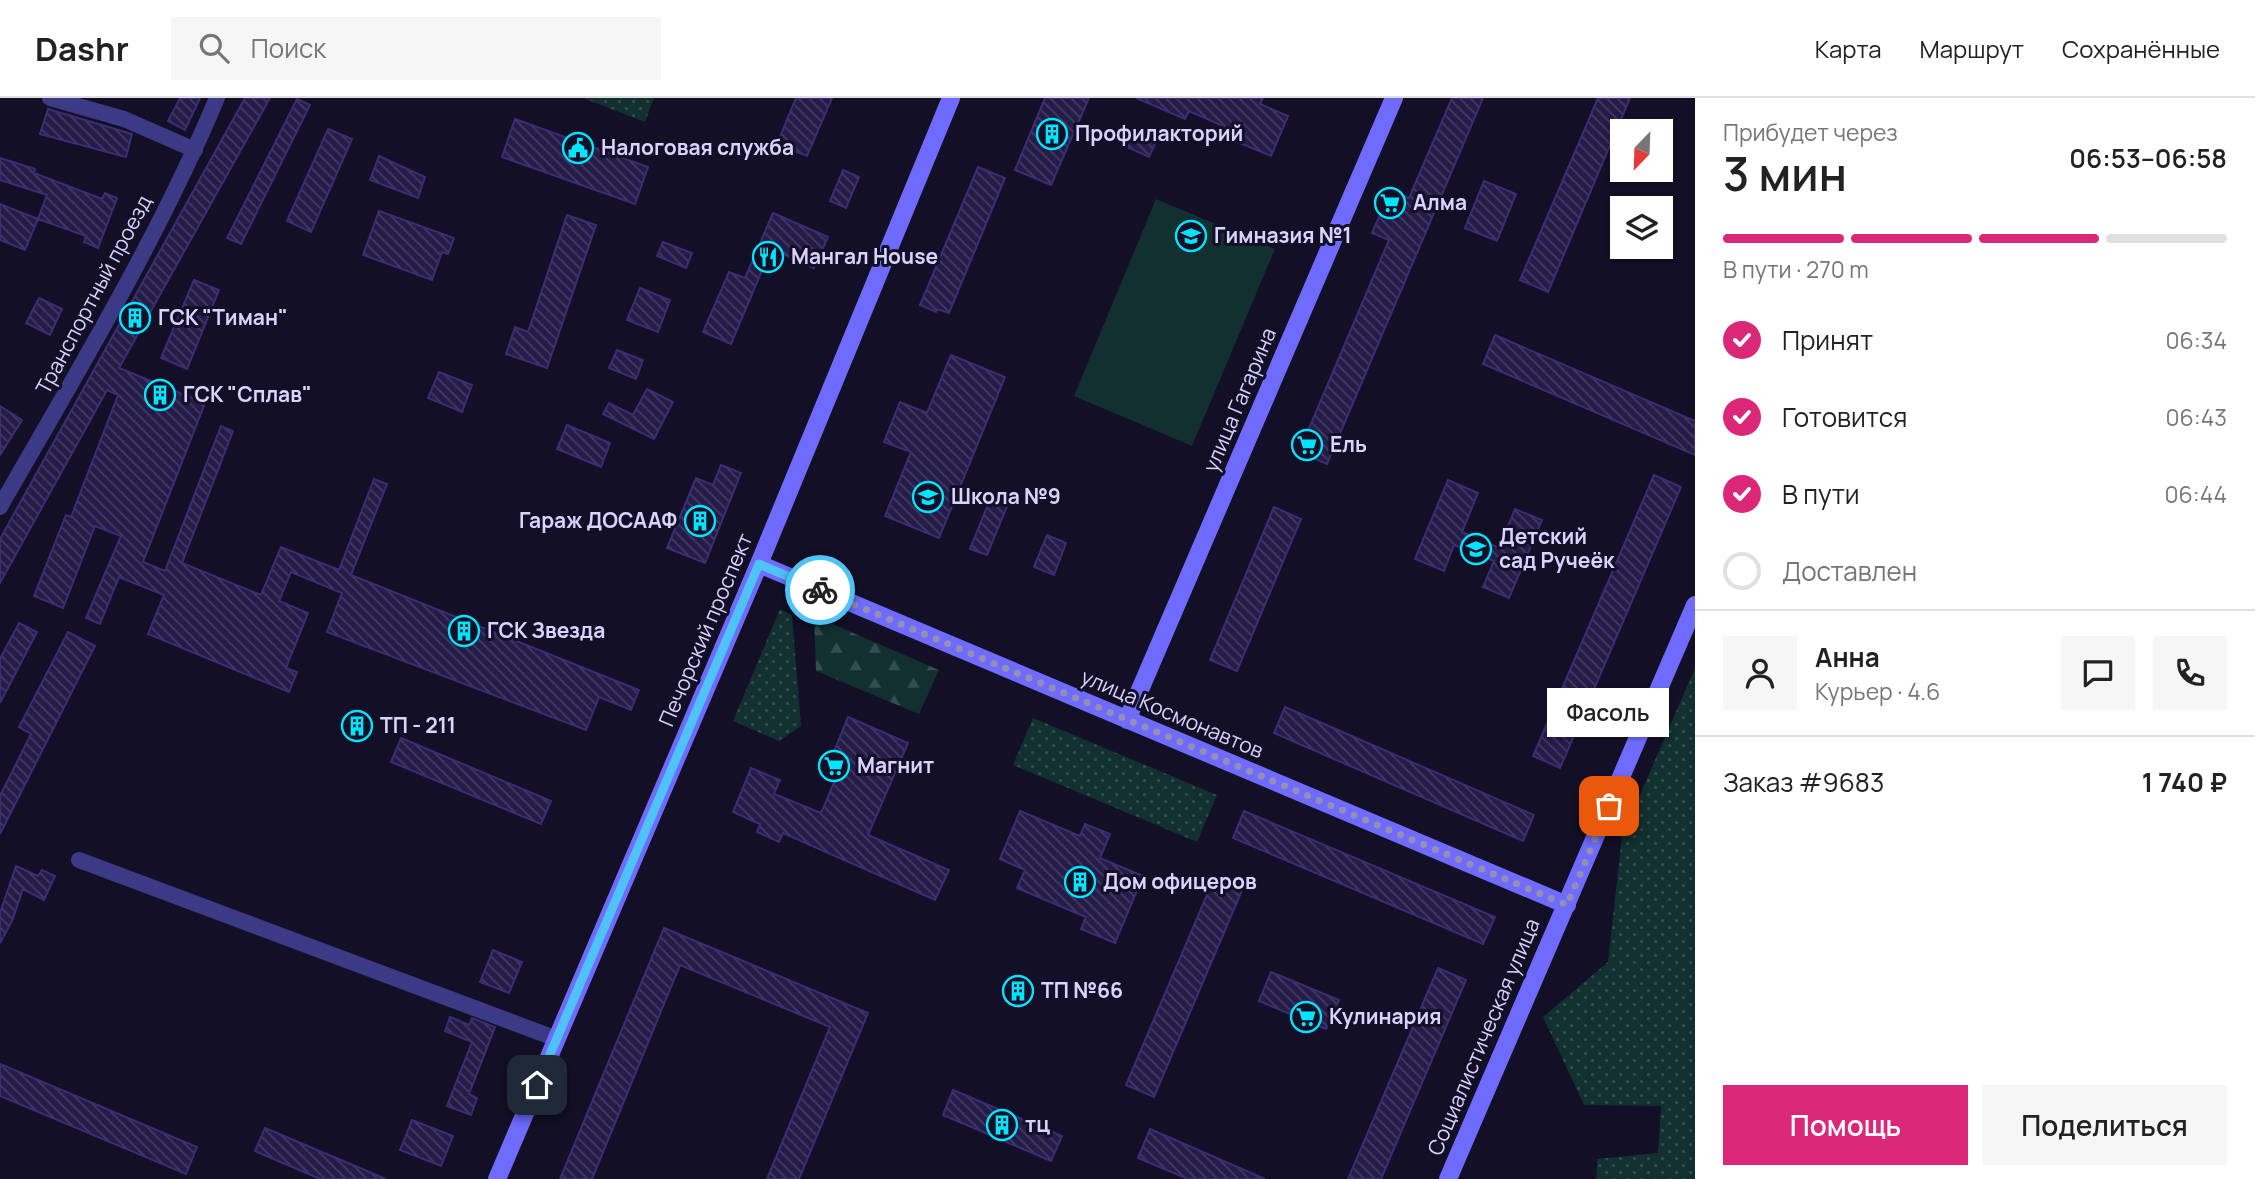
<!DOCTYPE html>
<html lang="ru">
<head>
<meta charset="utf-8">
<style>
  :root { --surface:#fff; --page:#f6f6f6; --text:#222; --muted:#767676; --line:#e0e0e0; --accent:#db2777 }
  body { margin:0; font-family:Manrope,sans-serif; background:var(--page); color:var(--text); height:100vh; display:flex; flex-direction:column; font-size:26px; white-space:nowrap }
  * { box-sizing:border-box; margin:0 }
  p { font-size:23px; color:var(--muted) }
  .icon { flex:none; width:38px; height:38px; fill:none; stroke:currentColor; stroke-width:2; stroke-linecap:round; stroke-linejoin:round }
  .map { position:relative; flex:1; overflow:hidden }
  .panel { display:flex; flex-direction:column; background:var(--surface); width:560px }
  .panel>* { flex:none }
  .needle { width:46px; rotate:203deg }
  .tools { position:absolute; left:1610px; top:21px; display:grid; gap:14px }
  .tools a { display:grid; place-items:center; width:63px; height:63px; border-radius:0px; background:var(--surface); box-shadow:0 2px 5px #0004; font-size:35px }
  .pin { position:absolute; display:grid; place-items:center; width:60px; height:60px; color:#fff; margin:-30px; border-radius:14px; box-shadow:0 4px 10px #0006 }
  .courier { position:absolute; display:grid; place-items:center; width:70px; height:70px; margin:-35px; border:5px solid #4fc3f7; border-radius:50%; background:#fff; color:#222; box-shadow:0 2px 9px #0007 }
  .bubble { position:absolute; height:49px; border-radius:0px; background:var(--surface); box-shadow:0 2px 5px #0004; font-size:23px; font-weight:600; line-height:49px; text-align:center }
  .headline em { font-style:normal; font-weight:600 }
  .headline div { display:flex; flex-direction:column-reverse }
  .headline { display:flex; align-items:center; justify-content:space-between; height:119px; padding:0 28px }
  h1 { font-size:46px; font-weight:600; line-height:52px }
  .bar { display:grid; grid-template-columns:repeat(4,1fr); gap:10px 7px; align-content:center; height:84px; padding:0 28px }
  .bar i { height:9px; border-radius:5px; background:var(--line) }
  .bar .on { background:var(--accent) }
  .bar p { grid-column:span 4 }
  .line { display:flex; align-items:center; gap:18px; padding:0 28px; border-top:2px solid var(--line) }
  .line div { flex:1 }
  .round { display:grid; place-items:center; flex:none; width:74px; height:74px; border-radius:0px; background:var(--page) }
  ol { padding:0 28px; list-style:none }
  li { display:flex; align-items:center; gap:21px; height:77px }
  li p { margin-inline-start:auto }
  li .icon { padding:7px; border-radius:50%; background:var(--accent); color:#fff; stroke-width:4 }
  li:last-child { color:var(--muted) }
  li i { width:38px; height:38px; border:4px solid var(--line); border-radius:50% }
  .button { display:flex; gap:14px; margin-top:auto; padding:14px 28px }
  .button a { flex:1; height:80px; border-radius:0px; background:var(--accent); color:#fff; font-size:28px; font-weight:600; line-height:80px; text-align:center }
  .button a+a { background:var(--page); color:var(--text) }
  header { display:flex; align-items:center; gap:42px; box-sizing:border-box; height:98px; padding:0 35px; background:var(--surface); border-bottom:2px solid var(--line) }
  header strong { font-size:33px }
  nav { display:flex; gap:38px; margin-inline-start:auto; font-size:24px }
  .search { width:490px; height:63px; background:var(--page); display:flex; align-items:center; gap:18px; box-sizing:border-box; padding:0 24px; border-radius:0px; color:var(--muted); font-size:26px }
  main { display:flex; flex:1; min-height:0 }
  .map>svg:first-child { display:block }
  .grass { fill:url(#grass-dots) }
  .forest { fill:url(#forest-firs) }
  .pitch { fill:#12302f }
  .building { fill:url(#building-back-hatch); stroke:#3b2d73; stroke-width:2 }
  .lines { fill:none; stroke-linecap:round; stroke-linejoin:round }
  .street { stroke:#3d3a85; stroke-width:16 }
  .secondary { stroke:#6f6bff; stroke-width:18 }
  .done { stroke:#948fb3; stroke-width:7; stroke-dasharray:0 12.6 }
  .route { stroke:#4fc3f7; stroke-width:9 }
  .labels { text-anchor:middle; stroke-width:6; stroke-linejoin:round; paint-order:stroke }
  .poi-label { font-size:21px; font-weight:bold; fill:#d9d4ff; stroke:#130f26; text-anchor:start }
  .street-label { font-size:21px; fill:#d9d4ff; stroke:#130f26 }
</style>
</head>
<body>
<header>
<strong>Dashr</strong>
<div class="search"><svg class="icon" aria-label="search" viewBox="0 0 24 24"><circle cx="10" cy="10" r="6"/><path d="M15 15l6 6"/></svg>Поиск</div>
<nav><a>Карта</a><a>Маршрут</a><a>Сохранённые</a></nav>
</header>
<main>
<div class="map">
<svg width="1695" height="1081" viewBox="0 0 1695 1081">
  <defs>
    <pattern id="grass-dots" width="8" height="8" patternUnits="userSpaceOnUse" patternTransform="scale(1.75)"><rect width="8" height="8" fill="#12302f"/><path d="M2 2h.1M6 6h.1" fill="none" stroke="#344d4e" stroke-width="1.8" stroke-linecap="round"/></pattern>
    <pattern id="forest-firs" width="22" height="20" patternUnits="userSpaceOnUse" patternTransform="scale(1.75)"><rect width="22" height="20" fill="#12302f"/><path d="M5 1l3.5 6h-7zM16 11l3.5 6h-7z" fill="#344d4e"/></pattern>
    <pattern id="building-back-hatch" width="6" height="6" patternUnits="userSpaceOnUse" patternTransform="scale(1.75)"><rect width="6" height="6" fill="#241b47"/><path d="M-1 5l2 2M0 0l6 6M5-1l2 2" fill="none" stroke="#433b63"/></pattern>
  </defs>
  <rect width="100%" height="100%" fill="#130f26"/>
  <!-- grass -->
  <path class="grass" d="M583,0H654L645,24Z
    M780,511L792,517L801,628L779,643L733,623Z
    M1695,570V1081H1596L1597,1061L1658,1055L1661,1008L1584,1007L1543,919L1608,864L1622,738Z
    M1033,620L1217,697L1197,744L1013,667Z"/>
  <!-- forest -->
  <path class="forest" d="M814,518L939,572L919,616L816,573Z"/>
  <!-- pitch -->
  <path class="pitch" d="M1156,101L1275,151L1192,348L1074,298Z"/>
  <!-- building -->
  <path class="building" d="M180,0H200L185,32L168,23Z
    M245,0H270L119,270L205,305L143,464L165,473L221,328L233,333L182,465L261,497L281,449L339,472L374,381L387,386L351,477L639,592L631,612L599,599L586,632L327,534L342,495L291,474L279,503L308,515L286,570L297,574L289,594L148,536L164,497L119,479L100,526L86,520L121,438L95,428L63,510L34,498L66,417L71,419L118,297L107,292L0,485V441Z
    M796,0H832L807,58L777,46Z
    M1045,0H1089L1051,87L1015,72Z
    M1136,0H1263L1260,6L1288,18L1271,58L1235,43L1239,35L1189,13L1185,21Z
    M1452,0H1483L1327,366L1299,354L1389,142L1372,135L1391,92L1409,100Z
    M1598,0H1630L1548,194L1520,182Z
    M297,1L310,7L241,146L227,140Z
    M48,11L132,36L126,59L40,36Z
    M515,21L648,69L635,106L502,59Z
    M328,31L352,41L311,134L287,123Z
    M1132,36L1155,46L1149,59L1127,49Z
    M379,58L425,79L418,100L370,82Z
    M0,60L35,71L34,75L102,101L105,95L117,100L98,150L84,144L86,138L38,121L47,97L0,82Z
    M978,69L1005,80L949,215L937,211L936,214L920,207Z
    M843,72L859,79L846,110L830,103Z
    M1484,83L1516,96L1497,143L1465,130Z
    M0,106L38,121L25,152L0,142Z
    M379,113L454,140L448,156L442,154L432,182L363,157Z
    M773,115L828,139L814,170L774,152L766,171L763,170L731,246L703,234L729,174L745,180Z
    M567,117L596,127L547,270L506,256L515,229L528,234Z
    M663,144L692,155L686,170L657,158Z
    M194,182L219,192L187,271L161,260Z
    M640,190L670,202L658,234L627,222Z
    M39,200L62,211L50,237L26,225Z
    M1495,237L1695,323V357L1483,266Z
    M617,252L643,262L636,281L609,270Z
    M951,257L1005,279L939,440L885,418L911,354L884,344L900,304L927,315Z
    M439,274L472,287L462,314L428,300Z
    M647,291L673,304L654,341L603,316L609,305L633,317Z
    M0,308L22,322L0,357Z
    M567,327L610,345L601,369L557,351Z
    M721,367L741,375L705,465L667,450L696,380L713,387Z
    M1654,377L1681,389L1560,670L1533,658Z
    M1448,382L1478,395L1462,434L1499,450L1515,411L1542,422L1509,500L1483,489L1494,463L1454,447L1444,473L1415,461Z
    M991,399L1008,406L987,457L970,451Z
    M1274,409L1301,421L1237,573L1210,562Z
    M1047,437L1066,445L1054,477L1034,469Z
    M19,525L37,534L0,605V561Z
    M68,534L95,548L0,736V698L31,636L19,629Z
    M1285,609L1534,717L1523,743L1274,635Z
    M349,615L372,624L365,641L342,631Z
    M848,619L908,645L868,737L949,772L935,802L783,735L779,744L757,734L760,726L733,714L751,670L780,682L774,696L821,715L837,678L826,673Z
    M401,640L551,703L541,726L391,664Z
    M1020,713L1080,738L1085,726L1110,736L1100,760L1143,778L1115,845L1081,831L1086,819L1017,790L1025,772L1000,761Z
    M1244,713L1495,819L1483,846L1233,740Z
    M16,768L38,778L42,772L55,778L44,802L23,791L12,823L0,845V815Z
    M1215,778L1243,790L1154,999L1126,987Z
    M664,830L868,915L799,1081H767L830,929L680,867L592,1081H560Z
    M493,852L522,864L509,895L480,884Z
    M1438,870L1466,882L1381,1081H1348Z
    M1271,874L1339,902L1326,931L1259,903Z
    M1016,878L1030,884L1019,909L1005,903Z
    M450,919L469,927L472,920L495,929L469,996L477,1000L471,1017L447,1008L472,944L445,933Z
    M0,966L197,1049L186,1076L0,998Z
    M953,992L1062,1038L1051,1063L943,1017Z
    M412,1022L453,1038L441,1068L400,1052Z
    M265,1030L386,1081H320L255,1053Z
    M1150,1031L1265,1081H1188L1138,1060Z"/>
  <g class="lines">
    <!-- street -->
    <path class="street" d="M50,0L124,21L195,52
      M0,409C76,276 158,141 217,0
      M79,762L557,941"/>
    <!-- secondary -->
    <path class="secondary" d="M759,466L1567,807
      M1127,622L1394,0
      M497,1081L759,466L951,0
      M1448,1081L1695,507"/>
  </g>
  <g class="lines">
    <!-- done -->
    <path class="done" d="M820,492L1567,807L1609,708"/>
    <!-- route -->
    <path class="route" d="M537,987L759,466L820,492"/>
  </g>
  <!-- icons -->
  <defs>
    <g id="building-ring" transform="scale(1.575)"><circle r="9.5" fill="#130f26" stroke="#00e5ff" stroke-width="1.5"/><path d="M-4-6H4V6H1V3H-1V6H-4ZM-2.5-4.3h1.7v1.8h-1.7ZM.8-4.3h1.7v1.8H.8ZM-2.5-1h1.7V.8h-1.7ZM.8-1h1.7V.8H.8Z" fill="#00e5ff"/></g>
    <g id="civic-ring" transform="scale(1.575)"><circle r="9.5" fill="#130f26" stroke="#00e5ff" stroke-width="1.5"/><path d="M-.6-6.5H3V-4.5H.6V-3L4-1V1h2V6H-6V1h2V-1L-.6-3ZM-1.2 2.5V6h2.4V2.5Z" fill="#00e5ff"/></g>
    <g id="supermarket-ring" transform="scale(1.575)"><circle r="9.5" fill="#130f26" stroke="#00e5ff" stroke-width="1.5"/><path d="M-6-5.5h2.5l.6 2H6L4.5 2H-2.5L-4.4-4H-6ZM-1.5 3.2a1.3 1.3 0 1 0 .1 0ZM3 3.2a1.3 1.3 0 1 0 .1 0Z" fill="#00e5ff"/></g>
    <g id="school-ring" transform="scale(1.575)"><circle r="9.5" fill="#130f26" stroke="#00e5ff" stroke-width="1.5"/><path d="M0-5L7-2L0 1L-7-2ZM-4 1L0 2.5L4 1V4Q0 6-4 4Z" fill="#00e5ff"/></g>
    <g id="restaurant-ring" transform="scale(1.575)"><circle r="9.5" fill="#130f26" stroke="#00e5ff" stroke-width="1.5"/><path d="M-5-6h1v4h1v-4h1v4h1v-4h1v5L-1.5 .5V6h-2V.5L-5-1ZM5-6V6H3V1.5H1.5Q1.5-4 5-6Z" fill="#00e5ff"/></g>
  </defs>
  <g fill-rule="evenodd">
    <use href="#building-ring" x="1052" y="36"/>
    <use href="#civic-ring" x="578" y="50"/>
    <use href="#supermarket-ring" x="1390" y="105"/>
    <use href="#school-ring" x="1191" y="138"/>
    <use href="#restaurant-ring" x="768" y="159"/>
    <use href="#building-ring" x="135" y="220"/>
    <use href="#building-ring" x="160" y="297"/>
    <use href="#supermarket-ring" x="1307" y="347"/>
    <use href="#school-ring" x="928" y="399"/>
    <use href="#building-ring" x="700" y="423"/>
    <use href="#school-ring" x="1476" y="451"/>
    <use href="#building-ring" x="464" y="533"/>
    <use href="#building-ring" x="357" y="628"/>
    <use href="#supermarket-ring" x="834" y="668"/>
    <use href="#building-ring" x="1080" y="784"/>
    <use href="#building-ring" x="1018" y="893"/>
    <use href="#supermarket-ring" x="1306" y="919"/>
    <use href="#building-ring" x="1002" y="1027"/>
  </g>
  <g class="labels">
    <!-- poi labels -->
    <g class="poi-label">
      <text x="1075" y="43">Профилакторий</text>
      <text x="601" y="57">Налоговая служба</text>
      <text x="1413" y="112">Алма</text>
      <text x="1214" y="145">Гимназия №1</text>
      <text x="791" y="166">Мангал House</text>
      <text x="158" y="227">ГСК "Тиман"</text>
      <text x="183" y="304">ГСК "Сплав"</text>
      <text x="1330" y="354">Ель</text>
      <text x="951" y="406">Школа №9</text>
      <text x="677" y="430" text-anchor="end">Гараж ДОСААФ</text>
      <text x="1499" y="446">Детский<tspan x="1499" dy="24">сад Ручеёк</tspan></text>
      <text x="487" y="540">ГСК Звезда</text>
      <text x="380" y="635">ТП - 211</text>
      <text x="857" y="675">Магнит</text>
      <text x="1103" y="791">Дом офицеров</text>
      <text x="1041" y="900">ТП №66</text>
      <text x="1329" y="926">Кулинария</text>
      <text x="1025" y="1034">тц</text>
    </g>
    <!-- street labels -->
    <g class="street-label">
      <text transform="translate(94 197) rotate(-62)" y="7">Транспортный проезд</text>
      <text transform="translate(1240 302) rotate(-67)" y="7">улица Гагарина</text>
      <text transform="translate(706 532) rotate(-67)" y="7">Печорский проспект</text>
      <text transform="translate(1172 616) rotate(23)" y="7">улица Космонавтов</text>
      <text transform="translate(1484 939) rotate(-67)" y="7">Социалистическая улица</text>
    </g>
  </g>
</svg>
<div class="tools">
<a><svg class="needle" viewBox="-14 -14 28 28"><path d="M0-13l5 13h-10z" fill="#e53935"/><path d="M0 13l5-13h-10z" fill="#767676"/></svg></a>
<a><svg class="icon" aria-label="layers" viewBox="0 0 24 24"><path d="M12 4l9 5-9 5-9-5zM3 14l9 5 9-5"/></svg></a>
</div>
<div class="pin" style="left:1609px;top:708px;background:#ea580c"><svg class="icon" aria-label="bag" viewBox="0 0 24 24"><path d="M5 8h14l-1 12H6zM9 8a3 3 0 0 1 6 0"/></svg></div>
<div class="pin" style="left:537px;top:987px;background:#1f2937"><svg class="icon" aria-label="home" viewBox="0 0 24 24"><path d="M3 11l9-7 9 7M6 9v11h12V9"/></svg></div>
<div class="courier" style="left:820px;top:492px"><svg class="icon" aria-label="bike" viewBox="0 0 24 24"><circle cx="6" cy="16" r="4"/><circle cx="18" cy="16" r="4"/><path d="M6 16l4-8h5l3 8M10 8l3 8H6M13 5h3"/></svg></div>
<div class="bubble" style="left:1547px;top:590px;width:122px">Фасоль</div>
</div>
<section class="panel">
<div class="headline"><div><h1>3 мин</h1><p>Прибудет через</p></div><em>06:53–06:58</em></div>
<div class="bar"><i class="on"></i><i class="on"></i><i class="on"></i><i></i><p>В пути · 270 m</p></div>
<ol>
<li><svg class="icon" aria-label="check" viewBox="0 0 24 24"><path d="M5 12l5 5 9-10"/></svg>Принят<p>06:34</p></li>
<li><svg class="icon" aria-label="check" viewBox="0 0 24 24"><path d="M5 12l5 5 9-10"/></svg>Готовится<p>06:43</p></li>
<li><svg class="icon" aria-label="check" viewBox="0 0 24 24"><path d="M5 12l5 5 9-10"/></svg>В пути<p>06:44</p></li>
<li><i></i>Доставлен</li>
</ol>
<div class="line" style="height:126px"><a class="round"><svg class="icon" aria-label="person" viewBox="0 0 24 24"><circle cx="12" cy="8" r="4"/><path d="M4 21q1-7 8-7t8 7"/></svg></a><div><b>Анна</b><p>Курьер · 4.6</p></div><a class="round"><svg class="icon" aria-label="chat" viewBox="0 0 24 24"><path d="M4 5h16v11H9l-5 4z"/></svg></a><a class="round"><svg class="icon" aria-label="phone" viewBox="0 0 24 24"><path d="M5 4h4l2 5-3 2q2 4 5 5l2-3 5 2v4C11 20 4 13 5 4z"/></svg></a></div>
<div class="line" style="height:91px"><div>Заказ #9683</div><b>1 740 ₽</b></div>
<div class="button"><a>Помощь</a><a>Поделиться</a></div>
</section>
</main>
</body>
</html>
